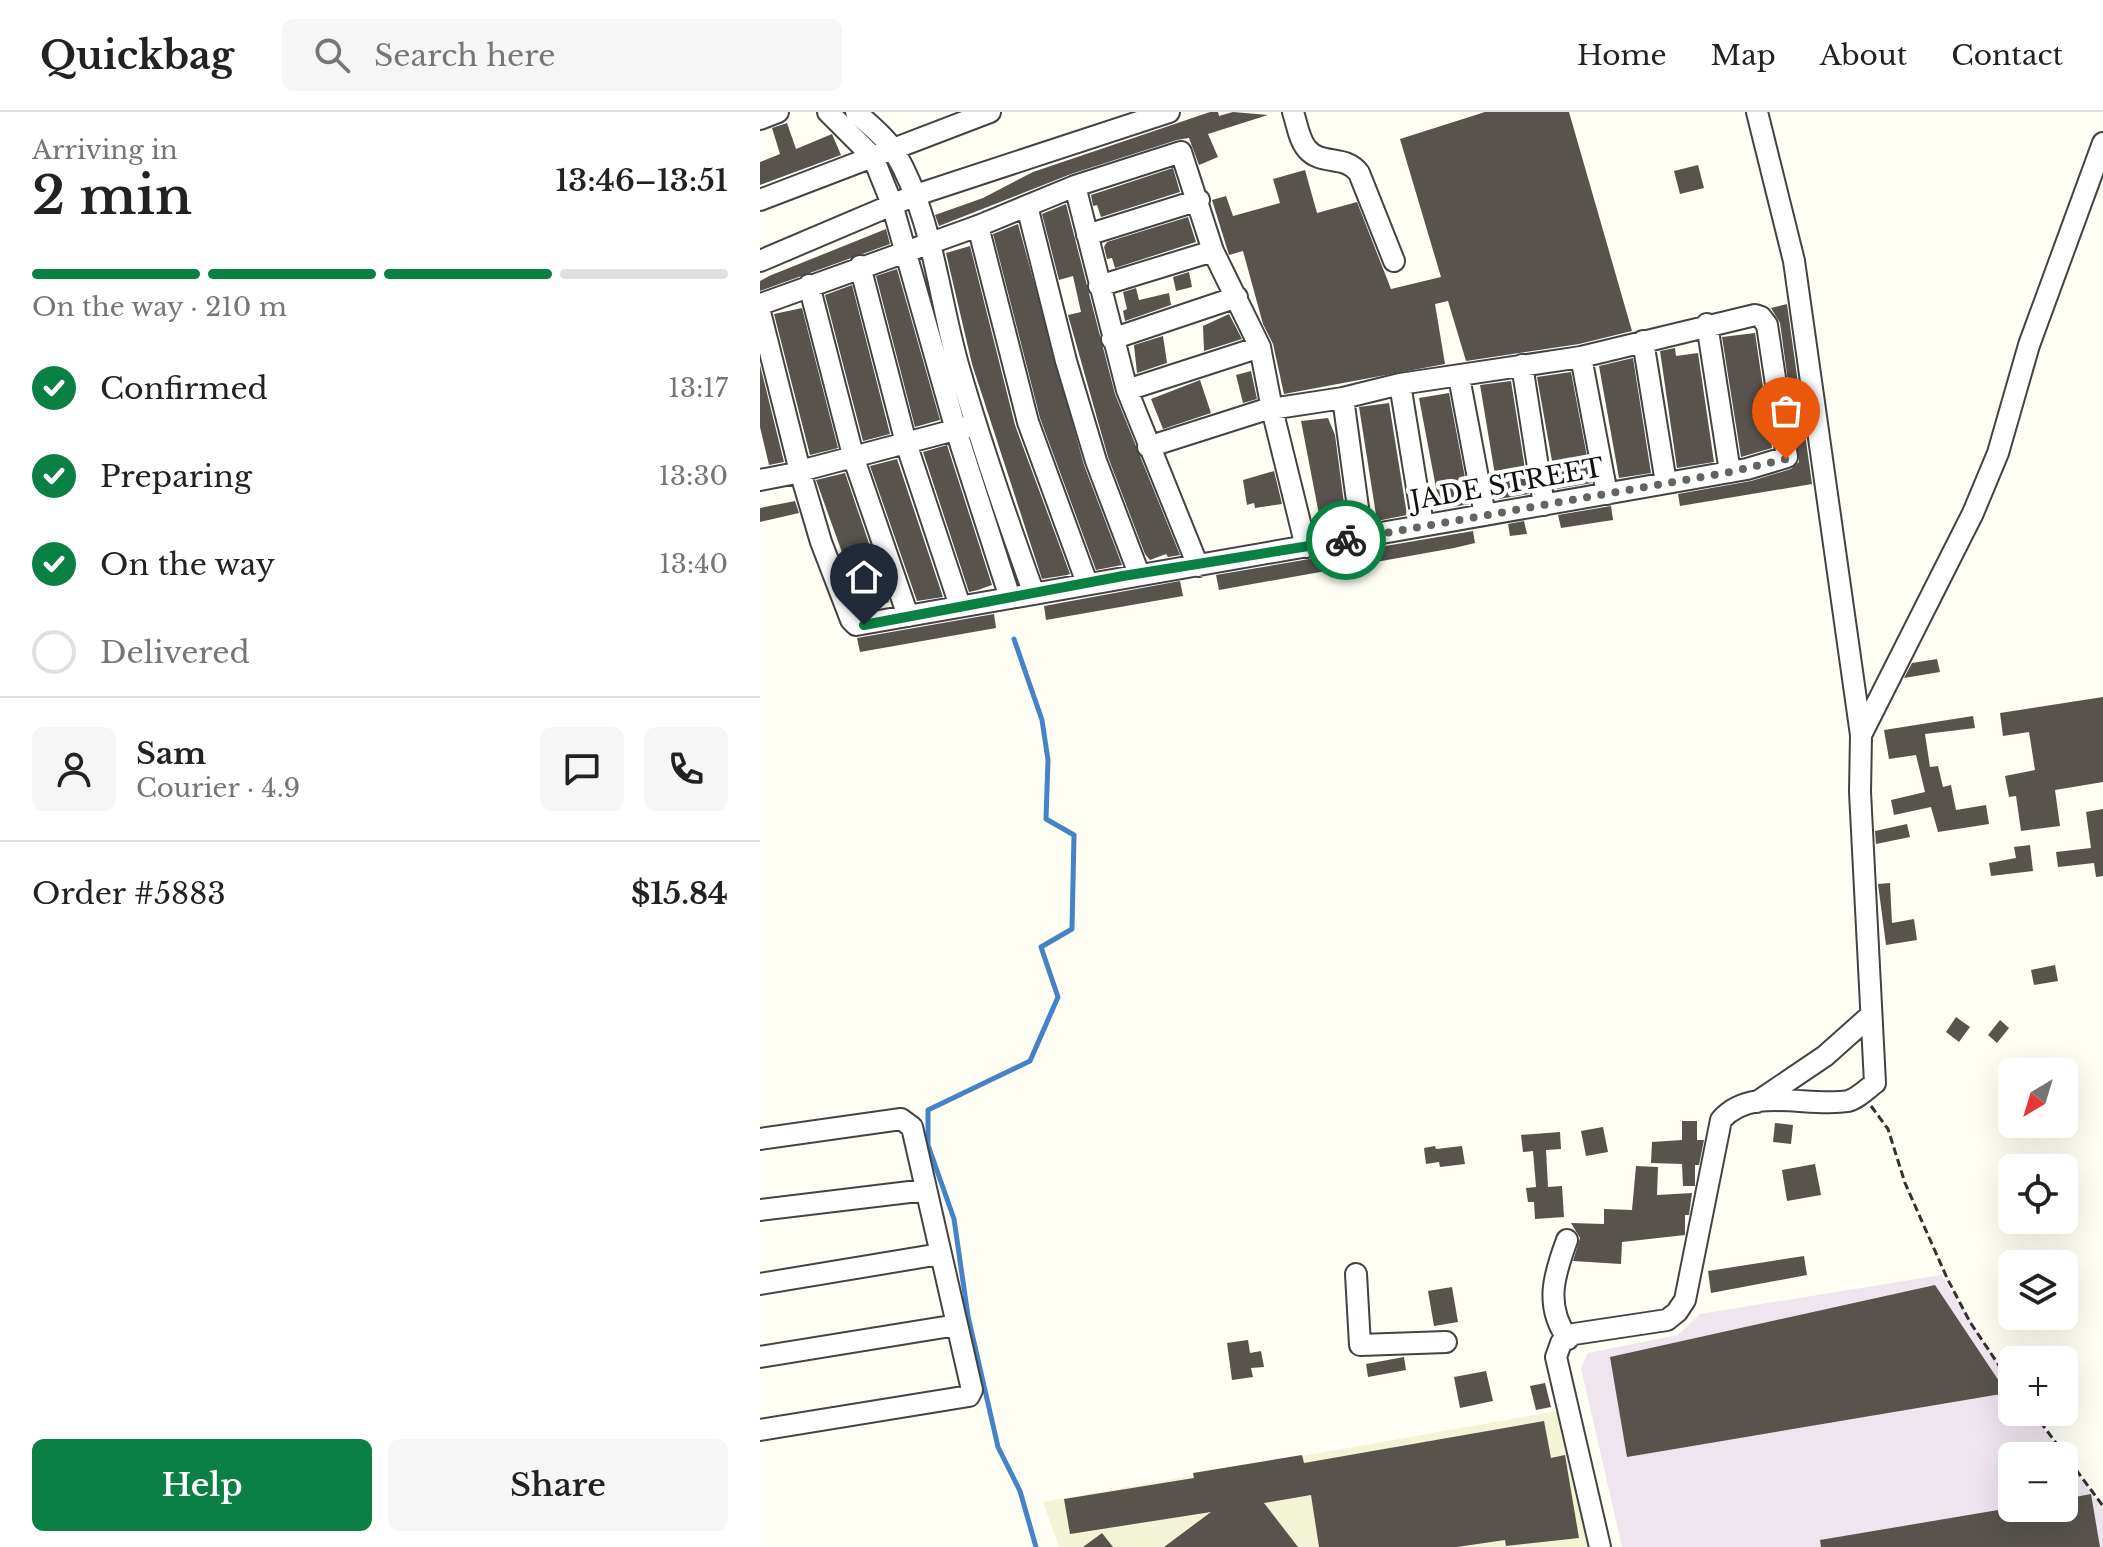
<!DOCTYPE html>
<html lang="en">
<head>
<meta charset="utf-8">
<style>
  :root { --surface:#fff; --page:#f6f6f6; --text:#222; --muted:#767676; --line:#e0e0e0; --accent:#0b8043 }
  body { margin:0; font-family:"Libre Baskerville",serif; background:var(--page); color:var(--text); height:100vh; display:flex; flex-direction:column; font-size:30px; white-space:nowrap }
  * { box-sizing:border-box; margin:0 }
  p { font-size:26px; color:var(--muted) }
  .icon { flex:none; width:44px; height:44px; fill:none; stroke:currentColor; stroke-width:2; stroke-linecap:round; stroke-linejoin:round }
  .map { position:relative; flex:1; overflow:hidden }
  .details { display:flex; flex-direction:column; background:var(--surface); width:760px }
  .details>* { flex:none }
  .needle { width:52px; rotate:218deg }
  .fabs { position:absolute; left:1238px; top:946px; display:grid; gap:16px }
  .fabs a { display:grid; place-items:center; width:80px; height:80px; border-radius:12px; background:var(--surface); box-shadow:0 8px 32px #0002; font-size:40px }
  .pin { position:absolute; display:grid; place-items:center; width:68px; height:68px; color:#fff; margin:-82px -34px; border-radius:50% 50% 50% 0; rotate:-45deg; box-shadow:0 0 8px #0007 }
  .pin .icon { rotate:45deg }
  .courier { position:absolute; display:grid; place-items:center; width:80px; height:80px; margin:-40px; border:6px solid #0b8043; border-radius:50%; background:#fff; color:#222; box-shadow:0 2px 10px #0007 }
  .summary em { font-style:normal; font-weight:600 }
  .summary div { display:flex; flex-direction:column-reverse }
  .summary { display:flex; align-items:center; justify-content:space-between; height:136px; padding:0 32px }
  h1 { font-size:52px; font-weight:600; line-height:60px }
  .bar { display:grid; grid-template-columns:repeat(4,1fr); gap:12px 8px; align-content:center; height:96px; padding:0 32px }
  .bar i { height:10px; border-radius:6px; background:var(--line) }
  .bar .selected { background:var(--accent) }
  .bar p { grid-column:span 4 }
  .line { display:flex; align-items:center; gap:20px; padding:0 32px; border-top:2px solid var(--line) }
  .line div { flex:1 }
  .round { display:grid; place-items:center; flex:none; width:84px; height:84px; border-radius:12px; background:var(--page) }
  ol { padding:0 32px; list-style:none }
  li { display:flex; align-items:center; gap:24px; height:88px }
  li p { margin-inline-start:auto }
  li .icon { padding:8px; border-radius:50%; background:var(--accent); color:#fff; stroke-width:4 }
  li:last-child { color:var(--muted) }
  li i { width:44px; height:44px; border:4px solid var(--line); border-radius:50% }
  .button { display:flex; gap:16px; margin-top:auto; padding:16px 32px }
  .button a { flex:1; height:92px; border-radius:12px; background:var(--accent); color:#fff; font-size:32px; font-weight:600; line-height:92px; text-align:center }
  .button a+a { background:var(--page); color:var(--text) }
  header { display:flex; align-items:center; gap:48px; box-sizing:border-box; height:112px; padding:0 40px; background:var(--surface); border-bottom:2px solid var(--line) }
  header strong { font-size:38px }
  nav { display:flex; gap:44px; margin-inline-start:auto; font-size:28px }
  .search { width:560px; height:72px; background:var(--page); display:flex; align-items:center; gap:20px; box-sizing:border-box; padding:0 28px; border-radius:12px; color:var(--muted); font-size:30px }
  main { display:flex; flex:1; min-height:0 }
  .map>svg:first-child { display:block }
  .industrial { fill:#eee5ee }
  .farmland { fill:#f2f4d5 }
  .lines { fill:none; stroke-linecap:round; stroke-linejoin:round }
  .stream { stroke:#4582c7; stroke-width:5 }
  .building { fill:#58534d }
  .minor-casing { stroke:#434343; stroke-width:24 }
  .path { stroke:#323232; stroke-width:3; stroke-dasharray:8 4; stroke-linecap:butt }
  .minor { stroke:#fff; stroke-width:20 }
  .done { stroke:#636360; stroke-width:8; stroke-dasharray:0 14.4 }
  .route { stroke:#0b8043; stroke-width:10 }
  .labels { text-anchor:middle; stroke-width:8; stroke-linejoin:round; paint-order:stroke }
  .street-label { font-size:26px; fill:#101010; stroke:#fff }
</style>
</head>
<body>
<header>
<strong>Quickbag</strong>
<div class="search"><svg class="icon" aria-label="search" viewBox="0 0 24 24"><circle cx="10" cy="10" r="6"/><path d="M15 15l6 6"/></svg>Search here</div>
<nav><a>Home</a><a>Map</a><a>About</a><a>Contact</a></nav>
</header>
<main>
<section class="details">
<div class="summary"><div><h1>2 min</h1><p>Arriving in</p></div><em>13:46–13:51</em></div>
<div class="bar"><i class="selected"></i><i class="selected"></i><i class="selected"></i><i></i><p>On the way · 210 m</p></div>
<ol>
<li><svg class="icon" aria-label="check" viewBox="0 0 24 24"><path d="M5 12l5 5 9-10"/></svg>Confirmed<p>13:17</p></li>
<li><svg class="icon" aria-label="check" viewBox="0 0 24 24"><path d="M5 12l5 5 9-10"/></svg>Preparing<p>13:30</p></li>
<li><svg class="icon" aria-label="check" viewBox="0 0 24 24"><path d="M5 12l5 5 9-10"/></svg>On the way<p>13:40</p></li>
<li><i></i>Delivered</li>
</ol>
<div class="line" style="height:144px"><a class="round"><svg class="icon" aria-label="person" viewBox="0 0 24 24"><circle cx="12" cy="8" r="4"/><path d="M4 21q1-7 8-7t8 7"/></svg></a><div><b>Sam</b><p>Courier · 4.9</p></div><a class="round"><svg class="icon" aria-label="chat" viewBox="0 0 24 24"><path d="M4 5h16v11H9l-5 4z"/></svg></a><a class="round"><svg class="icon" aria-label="phone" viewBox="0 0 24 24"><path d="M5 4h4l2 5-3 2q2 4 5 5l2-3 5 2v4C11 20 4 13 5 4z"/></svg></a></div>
<div class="line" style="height:104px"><div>Order #5883</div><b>$15.84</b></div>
<div class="button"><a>Help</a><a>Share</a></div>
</section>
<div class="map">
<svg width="1343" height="1435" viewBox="0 0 1343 1435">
  <rect width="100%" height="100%" fill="#fefef4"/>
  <!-- industrial -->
  <path class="industrial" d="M1181,1163L1252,1274V1300H1271L1304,1344H1252V1396H1304V1344L1343,1397V1435H862L821,1256L828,1241L918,1223L940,1202Z"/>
  <!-- farmland -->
  <path class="farmland" d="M803,1298L834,1435H299L283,1390Z"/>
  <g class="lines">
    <!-- stream -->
    <path class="stream" d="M221,364L232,392
      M254,527L282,608L288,648L286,707L314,723L312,817L281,835L298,885L270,949L168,998V1033L194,1107L208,1204L238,1335L260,1379L276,1435"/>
  </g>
  <!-- building -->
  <path class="building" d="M450,0H458L459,4L473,0L508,3L448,22L458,45L439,53L429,26L417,28L311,62L179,114L175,103L223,86L273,60Z
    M725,0H809L872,219L819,232L706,249L688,189L675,192L685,252L524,282L513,232L503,212L483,139L469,143L452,88L466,84L473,104L520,91L513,67L545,58L557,101L597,90L631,177L681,165L640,27Z
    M27,11L36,37L72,22L81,43L0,73V50L20,42L12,16Z
    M938,53L944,76L920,82L914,59Z
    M413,56L420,80L341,105L337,93L333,94L331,83Z
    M306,92L355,282L420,443L408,445L406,442L390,448L385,442L348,345L308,203L321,200L313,164L299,168L282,102Z
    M428,105L436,130L355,156L352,146L347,147L344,135L347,130Z
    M258,112L324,353L362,453L336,458L280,306L233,122Z
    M126,117L130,132L0,179V169L9,164Z
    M210,134L255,313L310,462L307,463L282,467L212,252L186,141Z
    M137,157L180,308L155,315L116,164Z
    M429,160L432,175L416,179L413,165Z
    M92,173L130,322L103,329L65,183Z
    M376,176L379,188L409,181L411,193L365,209L363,199L367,197L363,180Z
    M1027,192L1052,372L920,394L918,382L991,369L1031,357L1039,350L1020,211L1011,196Z
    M42,196L78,336L50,343L14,202Z
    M469,202L482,227L444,239L443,214Z
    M995,221L1012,336L981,345L962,225Z
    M403,224L407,251L377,261L374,233Z
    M915,236L916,244L938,241L954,350L917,356L900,239Z
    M873,246L891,361L859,366L839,254Z
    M0,253L24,350L9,353L0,315Z
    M491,259L497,287L483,291L476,263Z
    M811,260L832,371L797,377L777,265Z
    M440,268L451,301L403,317L391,287Z
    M751,269L769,382L739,387L720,273Z
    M689,281L710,392L680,397L659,286Z
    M629,291L647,403L617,409L599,295Z
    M568,306L575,323L587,414L562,418L541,309Z
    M187,333L232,473L218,478L209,480L163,340Z
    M137,347L183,485L157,489L110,354Z
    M514,359L522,392L495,396L494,391L487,393L483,368Z
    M85,361L129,490L103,499L56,368Z
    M35,389L39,401L0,410V396Z
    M851,394L853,408L801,416L798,403Z
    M764,409L767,422L750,424L748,412Z
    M713,419L715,431L694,436L459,478L456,463Z
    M420,469L423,484L286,508L284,494Z
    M234,502L236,516L100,540L97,526Z
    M1177,547L1180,560L1144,566L1152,551Z
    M1343,585V670L1295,678L1300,714L1261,719L1256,684L1249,685L1245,664L1275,658L1269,620L1243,624L1240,601Z
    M1213,604L1215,616L1165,622L1170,655L1178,654L1183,675L1191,673L1196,698L1226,693L1229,712L1178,720L1171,695L1134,703L1131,688L1165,680L1156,643L1129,647L1124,618Z
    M1343,697V764L1336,765L1334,751L1298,755L1296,740L1331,736L1326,700Z
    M1147,712L1150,725L1116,732L1115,719Z
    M1270,733L1273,759L1231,764L1229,751L1256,746L1254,735Z
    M1130,771L1132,811L1154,807L1157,828L1126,833L1118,772Z
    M1295,853L1298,869L1274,873L1271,858Z
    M1196,905L1210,915L1199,930L1186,920Z
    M1240,908L1249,916L1237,931L1228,923Z
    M922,1009H937V1028H944L939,1053H935V1074H923L922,1052L891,1051L892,1030L922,1028Z
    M1015,1011L1033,1013L1031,1032L1013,1030Z
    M843,1015L848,1040L826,1044L821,1019Z
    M800,1020L801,1037L786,1038L788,1075L802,1074L804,1105L775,1107L774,1090H768L766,1076L776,1075L773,1039L763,1040L761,1023Z
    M675,1034L676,1037L702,1034L705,1052L680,1055L679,1050L666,1052L664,1036Z
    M1055,1052L1061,1083L1027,1089L1022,1058Z
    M876,1054L898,1055L897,1083L932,1081L929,1103H925V1123L862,1130L861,1152L813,1149L820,1126L811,1111L844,1112V1097L872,1098Z
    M1044,1144L1047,1163L951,1181L948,1159Z
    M1175,1173L1247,1281L867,1345L850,1245Z
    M692,1175L698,1210L674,1214L668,1179Z
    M488,1228L490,1241L501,1239L504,1255L491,1256L493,1265L472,1268L467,1231Z
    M644,1245L646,1258L608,1265L606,1252Z
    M726,1259L733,1289L700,1296L694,1265Z
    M785,1271L791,1295L776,1298L770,1274Z
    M784,1309L791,1346L805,1343L819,1426L746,1434L745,1428L697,1435H559L551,1383L504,1391L538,1435H404L451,1400L310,1422L304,1387L434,1366L433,1361L542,1343L544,1351Z
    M1331,1382L1340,1435H1061L1060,1428L1250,1396H1304V1387Z
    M342,1421L353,1435H323Z"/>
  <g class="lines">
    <!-- minor casing -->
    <g class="minor-casing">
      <path id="minor" d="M68,0L113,45L132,92L196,318L250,486
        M96,0C108,12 126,25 134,39C173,104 178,184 199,256C221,332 247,407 274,482
        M533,0C537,12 539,28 547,37C561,54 585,42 599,61L634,149
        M0,7L18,0
        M315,74L367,278L438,454
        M0,88L230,0
        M267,94L306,249L336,349L379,462
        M218,114L268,310L327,471
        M327,123L439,88
        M0,149L153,84L409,0
        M100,154L146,331L200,494
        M49,173L94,347L148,504
        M339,174L453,139
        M0,197L4,191L218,114L315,74L421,40L453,139L500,235L512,297L546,435
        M0,200L40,359L61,430L91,508L96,513L987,357L1027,345L1007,213L1001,205L995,203L821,245L640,272L583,286L504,298L388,335
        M947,212L970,360
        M352,227L477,185
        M883,229L906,371
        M821,245L847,382
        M762,253L784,393
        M699,265L725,403
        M640,272L663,413
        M367,278L500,235
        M583,286L602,425
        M40,359L206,315
        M0,368L31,362
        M1101,623L1213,401L1238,341L1269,233L1343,31
        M997,990L1065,944L1111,903
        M0,1027L141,1007L152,1015L212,1278L209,1284L0,1318
        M0,1098L166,1078
        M807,1128C794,1163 784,1194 808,1227
        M596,1162L600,1233L686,1230
        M0,1172L180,1142
        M0,1245L197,1213
        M840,1435L796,1245L801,1231L814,1222L907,1208L917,1200L925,1188L961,1008C991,973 1048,996 1088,989C1097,987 1107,977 1115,971L1100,680L1101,623L1034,149L997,0"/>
    </g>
    <!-- path -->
    <path class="path" d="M1111,994L1128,1017L1145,1071L1187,1166L1210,1210L1252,1273
      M1273,1300L1343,1394"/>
    <!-- minor -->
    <use href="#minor" class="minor"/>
  </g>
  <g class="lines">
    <!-- done -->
    <path class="done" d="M586,428L970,360L1026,347"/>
    <!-- route -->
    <path class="route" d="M104,513L363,464L586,428"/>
  </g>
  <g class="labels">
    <!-- street labels -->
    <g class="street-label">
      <text transform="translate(747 372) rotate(-10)" y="9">JADE STREET</text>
    </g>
  </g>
</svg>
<div class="fabs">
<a><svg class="needle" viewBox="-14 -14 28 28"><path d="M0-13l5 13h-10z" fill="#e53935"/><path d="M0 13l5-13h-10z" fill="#767676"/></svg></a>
<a><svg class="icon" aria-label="locate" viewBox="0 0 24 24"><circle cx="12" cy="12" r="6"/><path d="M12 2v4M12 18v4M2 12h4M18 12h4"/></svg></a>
<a><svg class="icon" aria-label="layers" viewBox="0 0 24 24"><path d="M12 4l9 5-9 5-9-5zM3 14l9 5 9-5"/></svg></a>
<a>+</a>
<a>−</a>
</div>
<div class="pin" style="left:1026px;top:347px;background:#ea580c"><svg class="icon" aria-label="bag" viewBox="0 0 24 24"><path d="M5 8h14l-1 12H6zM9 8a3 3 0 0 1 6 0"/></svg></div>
<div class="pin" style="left:104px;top:513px;background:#1f2937"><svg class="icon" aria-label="home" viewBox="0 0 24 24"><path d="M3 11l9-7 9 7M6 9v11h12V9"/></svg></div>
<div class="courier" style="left:586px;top:428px"><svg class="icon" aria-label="bike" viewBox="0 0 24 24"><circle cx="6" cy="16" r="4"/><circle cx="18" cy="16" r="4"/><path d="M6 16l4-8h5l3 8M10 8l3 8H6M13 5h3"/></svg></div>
</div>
</main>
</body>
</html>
